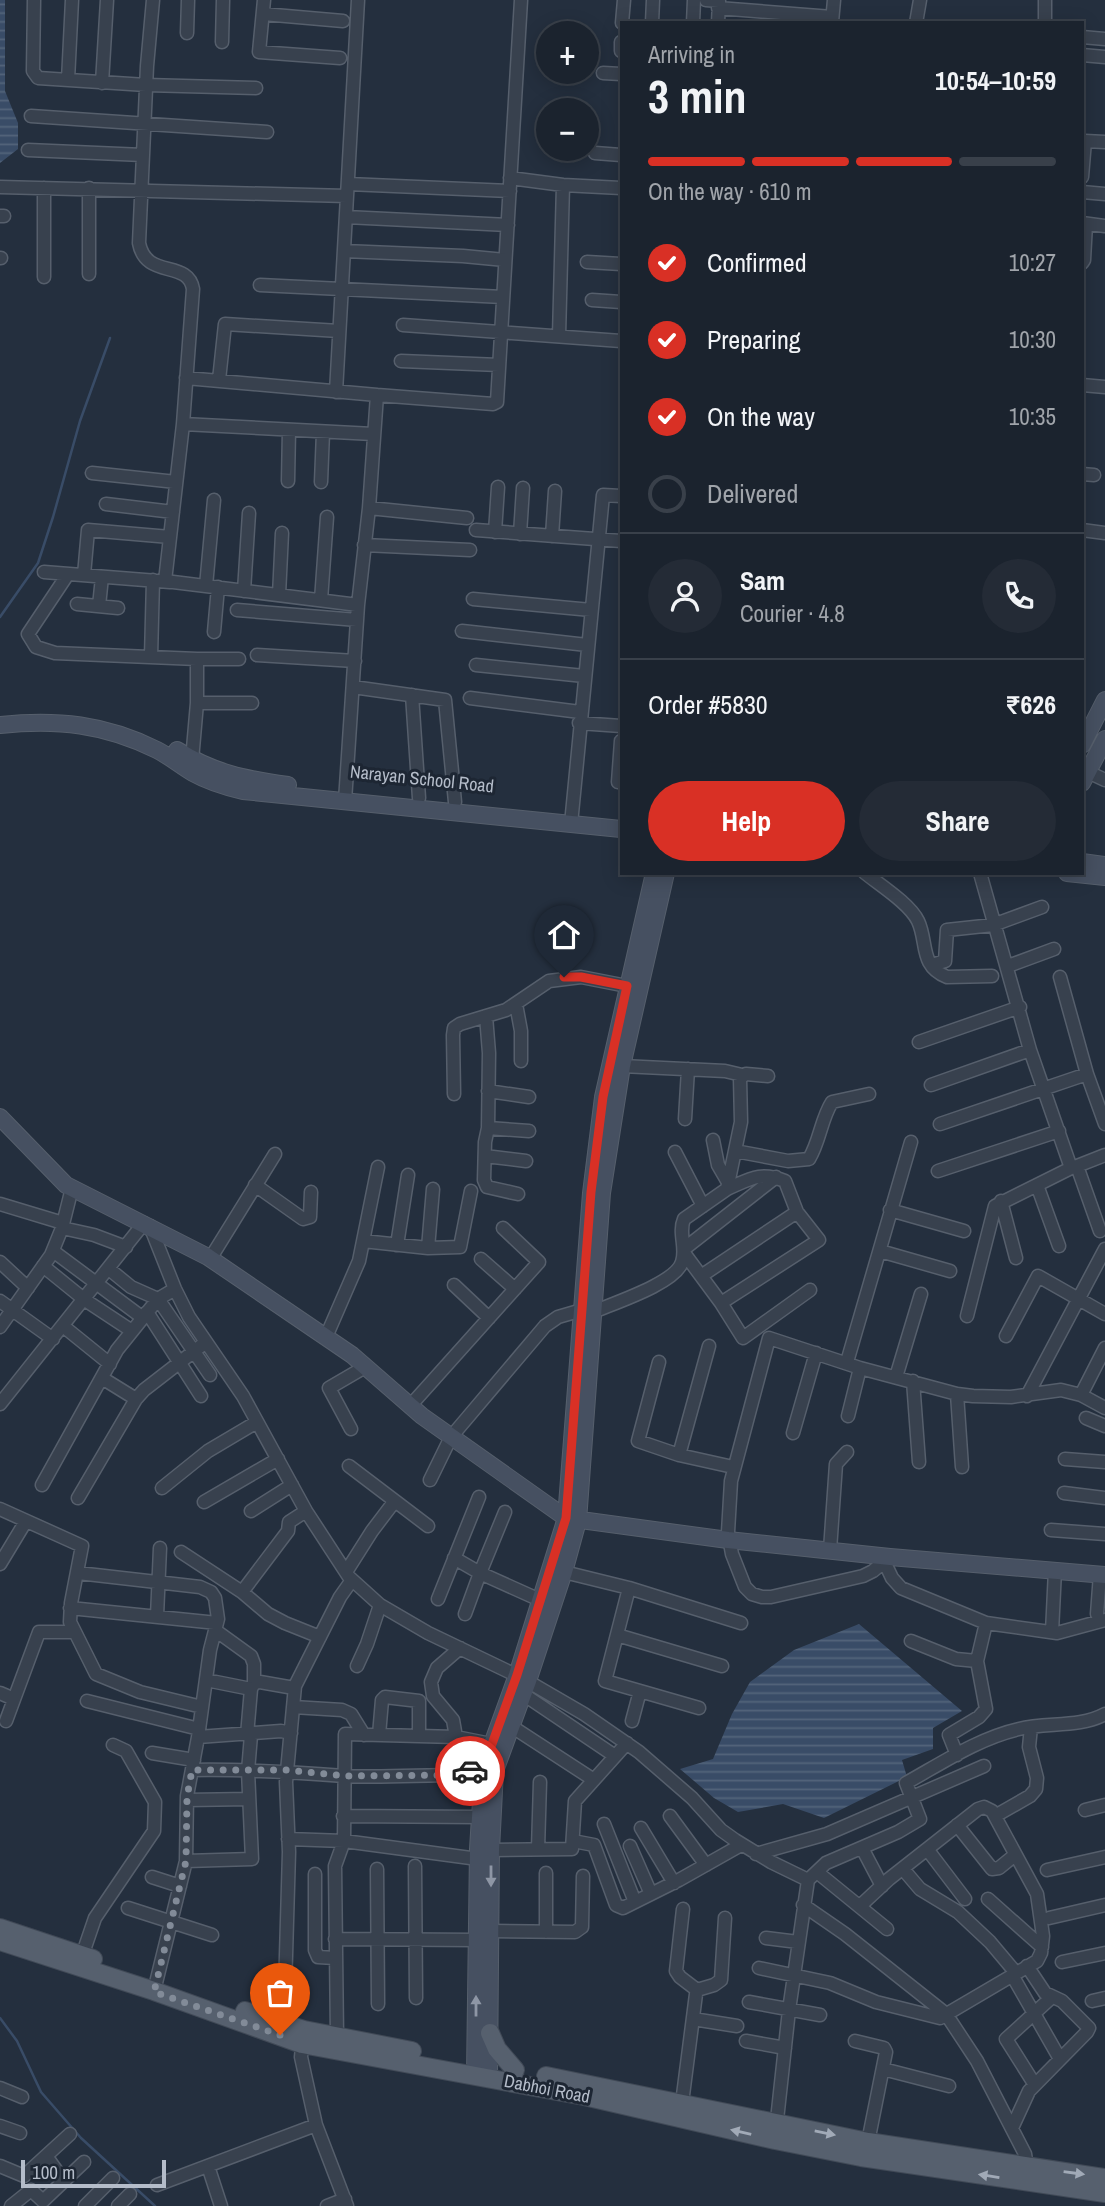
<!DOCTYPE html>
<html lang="en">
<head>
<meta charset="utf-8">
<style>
  :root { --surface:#1b232e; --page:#242b36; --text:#f1f3f6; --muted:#a0a4aa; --line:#39404a; --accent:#d93025 }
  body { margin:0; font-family:"Archivo Narrow",sans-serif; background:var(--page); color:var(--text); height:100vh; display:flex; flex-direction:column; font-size:26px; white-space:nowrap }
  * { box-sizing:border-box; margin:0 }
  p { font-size:23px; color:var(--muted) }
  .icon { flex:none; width:38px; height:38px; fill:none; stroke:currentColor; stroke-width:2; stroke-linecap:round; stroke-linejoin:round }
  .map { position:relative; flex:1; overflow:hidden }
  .panel { position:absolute; left:620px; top:21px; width:464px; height:854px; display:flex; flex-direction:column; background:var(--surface); border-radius:0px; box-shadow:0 4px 18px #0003,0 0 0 2px var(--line) }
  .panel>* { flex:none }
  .controls { position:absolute; left:536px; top:21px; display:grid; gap:14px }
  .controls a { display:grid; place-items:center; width:63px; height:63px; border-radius:50%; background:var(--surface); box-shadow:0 4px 18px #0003,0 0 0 2px var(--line); font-size:35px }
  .scale { position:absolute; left:21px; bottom:18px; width:145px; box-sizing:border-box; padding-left:7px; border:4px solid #b4bcc9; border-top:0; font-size:19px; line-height:24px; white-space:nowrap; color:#b4bcc9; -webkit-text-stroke:5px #1d2633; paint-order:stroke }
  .pin { position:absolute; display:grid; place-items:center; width:60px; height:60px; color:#fff; margin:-72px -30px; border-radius:50% 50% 50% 0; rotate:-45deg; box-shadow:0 0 7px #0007 }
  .pin .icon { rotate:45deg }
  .courier { position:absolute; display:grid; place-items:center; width:70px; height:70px; margin:-35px; border:5px solid #d93025; border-radius:50%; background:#fff; color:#222; box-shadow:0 2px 9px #0007 }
  .summary em { font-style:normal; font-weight:700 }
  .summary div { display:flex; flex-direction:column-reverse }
  .summary { display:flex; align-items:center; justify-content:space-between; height:119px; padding:0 28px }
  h1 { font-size:46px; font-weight:700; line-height:52px }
  .bar { display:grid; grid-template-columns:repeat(4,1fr); gap:10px 7px; align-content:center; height:84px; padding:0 28px }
  .bar i { height:9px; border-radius:5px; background:var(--line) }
  .bar .on { background:var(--accent) }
  .bar p { grid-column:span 4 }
  .line { display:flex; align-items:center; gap:18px; padding:0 28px; border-top:2px solid var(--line) }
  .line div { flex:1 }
  .round { display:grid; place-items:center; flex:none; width:74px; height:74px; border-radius:37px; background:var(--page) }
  ol { padding:0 28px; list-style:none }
  li { display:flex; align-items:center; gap:21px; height:77px }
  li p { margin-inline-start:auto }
  li .icon { padding:7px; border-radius:50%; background:var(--accent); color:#fff; stroke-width:4 }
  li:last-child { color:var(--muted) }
  li i { width:38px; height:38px; border:4px solid var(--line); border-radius:50% }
  .action { display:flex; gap:14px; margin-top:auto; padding:14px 28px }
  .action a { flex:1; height:80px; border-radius:42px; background:var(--accent); color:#fff; font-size:28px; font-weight:700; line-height:80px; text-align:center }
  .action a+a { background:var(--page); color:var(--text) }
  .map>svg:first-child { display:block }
  .water { fill:url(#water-rules) }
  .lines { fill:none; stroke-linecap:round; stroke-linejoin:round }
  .stream { stroke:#394c67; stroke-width:2.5 }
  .street-casing { stroke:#565f6c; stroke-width:15 }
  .secondary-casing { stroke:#565f6c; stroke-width:18 }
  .primary-casing { stroke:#414a57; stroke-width:20 }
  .street { stroke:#38414e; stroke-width:12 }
  .secondary { stroke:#465061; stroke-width:16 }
  .primary { stroke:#56606e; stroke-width:18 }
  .oneway { fill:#8e96a5 }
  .oneway2 { fill:#a1aab7 }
  .done { stroke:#828b98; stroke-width:7; stroke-dasharray:0 12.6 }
  .route { stroke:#d93025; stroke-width:9 }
  .labels { text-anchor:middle; stroke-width:6; stroke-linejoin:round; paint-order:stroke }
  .street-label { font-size:18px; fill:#b4bcc9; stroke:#1d2633 }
</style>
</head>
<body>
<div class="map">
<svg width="1105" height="2206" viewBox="0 0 1105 2206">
  <defs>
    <pattern id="water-rules" width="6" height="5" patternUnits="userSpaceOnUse" patternTransform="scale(1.75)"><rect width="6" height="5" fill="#394c67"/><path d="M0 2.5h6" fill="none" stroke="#53647b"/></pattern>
  </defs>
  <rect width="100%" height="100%" fill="#242f3e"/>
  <!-- water -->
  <path class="water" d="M0,0H5V91L18,123V149L0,163Z
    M859,1624L962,1711L933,1728V1749L902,1760L907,1777L824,1818L783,1804L738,1812L714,1798L680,1769L713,1759L732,1714L750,1682L794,1650Z"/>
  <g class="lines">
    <!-- stream -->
    <path class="stream" d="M0,617L38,563L53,517L80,421L110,338
      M0,2018L17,2041L41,2092L81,2138L155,2206"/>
    <!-- street casing -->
    <g class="street-casing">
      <path id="street" d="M34,0L33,71L38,78L146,85L256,88
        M153,0L147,66L139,243C146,280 188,259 193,289L183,424L165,581L358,605
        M264,0L259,52L340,58
        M706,0L719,1L718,23
        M718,8L832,17
        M263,14L343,21
        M832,22L834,0
        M622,23L624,0
        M652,23L653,0
        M693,23L694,0
        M916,23L920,0
        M1045,23V0
        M187,33L188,0
        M1082,37L1105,39
        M222,42L223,0
        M621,51V42
        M1082,55L1105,57
        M603,73L621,74
        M68,80L72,0
        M102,83L107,0
        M31,116L267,132
        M28,150L143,155
        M595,153L621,155
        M1082,177L1085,141L1105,142
        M510,178L563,185L621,188
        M348,184L510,191
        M0,187L347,196
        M44,188V277
        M89,188V274
        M1082,192L1105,194
        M0,216H4
        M346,217L508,225
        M1082,223L1105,226
        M344,251L463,256L505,260
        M0,258H1
        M587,262L621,264
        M1082,263L1084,260L1086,224
        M260,285L503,297
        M592,300L621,302
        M403,325L621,341
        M559,336L563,185
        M401,361L499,365
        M186,378L377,395
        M219,380L225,324L339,331
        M1082,385L1105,387
        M336,392L358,0
        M183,424L373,434
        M92,473L176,482
        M1082,474L1094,475
        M288,481L289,430
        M321,482L323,432
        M106,504L173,512
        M369,508L467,518
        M476,530L621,541
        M1082,530L1105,533
        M495,532L498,487
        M520,534L523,488
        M552,536L555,491
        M364,545L470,550
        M44,572L170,582
        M68,574L28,634L36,647L55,653L197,659V703L192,760
        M84,575L88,530L170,537
        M206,586L214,500
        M244,591L249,513
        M279,595L282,533
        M473,599L591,610
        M321,600L327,517
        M77,604L118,608
        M99,606L102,577
        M237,610L357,620
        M462,631L587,645
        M214,632L218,587
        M257,655L355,661
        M151,657L153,580
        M197,659H239
        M476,665L584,676
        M353,687L445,700L455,802
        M412,695L419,798
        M470,698L580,712
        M197,703H252
        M579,723L621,726
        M1088,772L1105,780
        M618,782L621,741
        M345,801L358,605L369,508L377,395L493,404L497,402L521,0
        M571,824L603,495L621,496
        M865,873C880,885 910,904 918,921C928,942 919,966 947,977L992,976
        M932,965L945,961L947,930L993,925L1042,907
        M1008,966L1054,949
        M1060,977L1087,1074L1105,1124
        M516,1004L521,1031V1061
        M486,1016L489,1053L488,1128L485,1142L484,1180L487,1187L518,1194
        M919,1042L1020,1007
        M622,1066L725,1071L742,1075
        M931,1085L1030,1050
        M488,1091L529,1097
        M454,1094L453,1035L454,1028L460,1024L506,1010L549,981L581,977L627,986
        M685,1119L688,1069
        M940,1124L1087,1074
        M488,1128L529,1131
        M713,1140L718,1165L729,1184
        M735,1151L788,1161L809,1159C820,1141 821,1119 832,1102L869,1094
        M675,1152L703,1206
        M485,1156L526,1161
        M1077,1166L1100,1231
        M1072,1168L1105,1155
        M938,1171L1059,1131
        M255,1185L303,1219L310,1217L311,1192
        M1037,1185L1059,1246
        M1001,1201L1016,1258
        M0,1204L63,1223
        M890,1210L964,1231
        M150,1226L175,1289L189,1317L243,1396L306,1511L349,1577L380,1605L428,1633L522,1678L584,1714L639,1752L692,1798L721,1830L735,1840L771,1862L808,1880
        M62,1228L94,1235L126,1247
        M363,1241L428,1248L460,1247L471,1191
        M397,1245L408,1175
        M428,1248L433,1189
        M684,1249L776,1177
        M53,1251L143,1318
        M880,1251L950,1271
        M684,1253L721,1303L743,1338L810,1290
        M210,1259L275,1154
        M481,1259L515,1289
        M0,1262L28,1288
        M43,1266L85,1300L132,1331
        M109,1269L131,1287L158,1299L210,1375
        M701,1276L797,1212L785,1181C760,1171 750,1179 727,1189
        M454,1285L489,1318
        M0,1301L53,1339
        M721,1303L819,1240L797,1212
        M147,1312L201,1396
        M593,1312C614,1303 676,1283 682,1262C687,1248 678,1233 684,1219L727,1189L741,1122L740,1078L746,1074L768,1076
        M967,1316L995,1206L1071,1168L1030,1050L980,873
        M63,1326L110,1364
        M0,1327L51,1255L62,1228L72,1188
        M1006,1336L1038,1276L1105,1314
        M326,1337L359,1261L378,1167
        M659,1362L638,1441L679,1455L733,1467
        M847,1362L911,1142
        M896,1377L921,1294
        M102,1378L136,1399
        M913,1381L919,1462
        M957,1394L962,1467
        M1081,1395L1105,1348
        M1027,1396L1105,1249
        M0,1404L144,1223
        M410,1406L539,1262L503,1228
        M848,1416L860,1368
        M1086,1418L1105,1426
        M351,1429L329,1388L365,1367
        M793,1433L816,1353
        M679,1455L709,1346
        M1065,1459L1105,1462
        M349,1466L428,1526
        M430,1480L451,1437L545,1326L558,1317L582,1310
        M42,1485L117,1350L158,1299L175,1289
        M162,1488L208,1451L257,1422
        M1064,1493L1105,1498
        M78,1498L136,1399L144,1390L206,1342
        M204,1502L278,1459
        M0,1509L82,1546L71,1603L70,1622L96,1674L140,1692L202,1707
        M251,1511L292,1485
        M1051,1530L1105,1534
        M830,1550L836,1464L847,1452
        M181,1552L242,1592L268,1614L285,1623L320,1637
        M890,1557L873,1571L863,1576L771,1597H762L752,1594L745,1587L732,1554L728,1532L731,1481L769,1338L860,1368L957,1394L973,1396L1011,1397L1061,1390L1081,1395L1105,1408
        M454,1558L480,1573L505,1512
        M884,1561L892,1578L901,1588L986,1623L1057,1633L1105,1620
        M0,1564L26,1521
        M346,1572L372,1531L394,1502
        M564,1572L629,1588L741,1623
        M78,1573L200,1587L211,1592L215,1598L218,1619L210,1650L198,1737
        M629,1588L605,1681L699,1708
        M242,1592L288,1531L289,1522L306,1511
        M438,1599L479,1497
        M70,1608L217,1623
        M465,1614L480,1573L540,1600
        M1097,1614L1100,1574
        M157,1616L160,1548
        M215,1630L251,1656L254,1664V1683
        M1052,1632L1055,1570
        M617,1635L722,1666
        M911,1641L956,1659L977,1661
        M357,1666L367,1644L380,1605
        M206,1680L251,1689
        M0,1693L14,1699
        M523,1694L615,1756
        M87,1701L199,1729
        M293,1707L342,1710L351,1714L364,1735
        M6,1721L39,1632H75
        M632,1721L640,1691
        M511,1726L594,1780
        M247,1735L251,1689L254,1683L260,1682L294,1688L340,1597L352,1580
        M379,1735L382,1700L385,1697L419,1701V1736
        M456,1737L453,1720L433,1696L431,1682L437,1668L460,1648
        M152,1753L194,1760
        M957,1755L949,1735L979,1717L986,1709L977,1661L986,1623
        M192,1770C243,1769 293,1772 344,1776C381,1778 420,1775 458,1775L472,1770L483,1769
        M187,1800L249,1799
        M1085,1810L1105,1805
        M343,1816L480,1817
        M670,1816L706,1865
        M995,1816L1030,1796L1036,1789L1037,1778L1029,1747L1031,1727
        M604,1824L635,1902
        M957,1825L992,1869L999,1868L1015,1855
        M641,1828L674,1883
        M288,1839L344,1841L478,1859
        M573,1841L594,1845L616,1905L623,1908L679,1880L741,1845
        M630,1846L651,1894
        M862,1848L882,1886
        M538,1849L540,1782
        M927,1849L965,1899
        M491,1850L572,1849L575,1801L627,1743
        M756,1854L827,1834L984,1766
        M186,1861L252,1859L248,1771L251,1735
        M415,1866L416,1998
        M377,1869L378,2004
        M903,1869L920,1889L958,1912L990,1942L1016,1973
        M1047,1870L1105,1857
        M817,1872L887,1929
        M546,1873V1932
        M315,1874V1950L318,1957L335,1958
        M152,1877L180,1886
        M988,1899L1042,1947
        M803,1905L845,1934L946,2014L977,2061L1025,2154L1028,2173
        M128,1908L212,1935
        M683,1909L676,1971L680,1977L697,1990
        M1049,1918L1105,1905
        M491,1931L575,1932L582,1927L583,1876
        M766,1938L798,1942
        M335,1939L477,1940
        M82,1956L95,1918L154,1831L155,1802L126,1751L113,1745
        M1062,1962L1105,1953
        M759,1968L830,1983L876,2002L940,2018L1037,1961L1041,1953L1043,1936L1037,1894L992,1811L984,1807L978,1809L889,1879L860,1906
        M1012,1975L1060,2059
        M154,1991L186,1861L187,1796L198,1737L281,1731L291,1733
        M1092,2001L1105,1998
        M749,2002L820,2015
        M693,2019L737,2026
        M284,2024L289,1852L286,1782L295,1686
        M337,2036L335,1866L344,1841L345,1734L456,1737L491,1744
        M746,2041L785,2048
        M855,2041L884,2048L886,2052L868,2142
        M883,2069L949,2086
        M1035,2085L1006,2039L1052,1997
        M0,2088L22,2097
        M682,2103L696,1994L697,1990L714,1985L721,1980L725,1918
        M316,2125L347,2206
        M0,2126L20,2133
        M1012,2128L1029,2091L1087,2032L1089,2028L1062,2001L1045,1993L1027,1966
        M776,2129L789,2010L808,1880L826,1863L898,1832L920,1819L906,1783C942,1763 979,1738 1019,1729C1048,1722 1079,1728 1105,1714
        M46,2156L64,2181
        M0,2166L24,2176L70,2134
        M208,2166L221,2206
        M157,2185L316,2125L301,2057L303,2037
        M11,2206L31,2190L43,2201L84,2162
        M85,2206L113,2178
        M118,2206L130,2194
        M327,2206L345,2199"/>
    </g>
    <!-- secondary casing -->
    <g class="secondary-casing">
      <path id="secondary" d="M0,725C57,719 105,724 157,750C169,756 181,766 193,773C209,782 226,787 243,791L621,829
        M1082,745L1105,700
        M177,750C214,773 245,779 288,785
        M1082,783L1105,739
        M1082,862L1105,865
        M1067,873L1105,877
        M0,1117L66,1185L208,1257L352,1355L422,1416L566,1518L728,1540L890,1557L1105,1575
        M475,2074L478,1849L483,1769L517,1675L566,1518L591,1193L603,1097L654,873
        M489,2077L491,1850L495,1771L528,1681L564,1572L578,1521L602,1193L622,1066L666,873"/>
    </g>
    <!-- primary casing -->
    <g class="primary-casing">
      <path id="primary" d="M0,1928L93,1959
        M0,1941L154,1991L302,2044L584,2096L775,2140L861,2157L1105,2193
        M245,2011L304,2030L412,2051
        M490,2033L497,2049L515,2070
        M546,2076L868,2142L1105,2178"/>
    </g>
    <!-- street -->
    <use href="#street" class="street"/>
    <!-- secondary -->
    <use href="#secondary" class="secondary"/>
    <!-- primary -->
    <use href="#primary" class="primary"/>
  </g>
  <!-- one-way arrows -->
  <defs><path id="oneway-solid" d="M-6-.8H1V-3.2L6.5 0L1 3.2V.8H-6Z" transform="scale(1.75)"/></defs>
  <g class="oneway">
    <use href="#oneway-solid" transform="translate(491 1876) rotate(90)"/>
    <use href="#oneway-solid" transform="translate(476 2006) rotate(-90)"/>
  </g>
  <g class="oneway2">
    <use href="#oneway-solid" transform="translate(741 2132) rotate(-167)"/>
    <use href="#oneway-solid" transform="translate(825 2133) rotate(11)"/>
    <use href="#oneway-solid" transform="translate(1074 2173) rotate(8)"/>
    <use href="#oneway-solid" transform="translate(989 2176) rotate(-171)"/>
  </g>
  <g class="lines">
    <!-- done -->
    <path class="done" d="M280,2035L154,1992L186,1861L187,1797L192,1770H287L345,1776L458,1775L470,1771"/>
    <!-- route -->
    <path class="route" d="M470,1771L483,1769L517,1675L566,1518L591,1192L603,1097L627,986L581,977H564"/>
  </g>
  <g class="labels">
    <!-- street labels -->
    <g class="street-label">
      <text transform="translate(422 779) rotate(6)" y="6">Narayan School Road</text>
      <text transform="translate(547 2089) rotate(11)" y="6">Dabhoi Road</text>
    </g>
  </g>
</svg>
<div class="controls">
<a>+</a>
<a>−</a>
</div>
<div class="scale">100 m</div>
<div class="pin" style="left:280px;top:2035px;background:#ea580c"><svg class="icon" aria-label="bag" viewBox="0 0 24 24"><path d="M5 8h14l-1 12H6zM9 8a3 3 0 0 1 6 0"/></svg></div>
<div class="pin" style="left:564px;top:977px;background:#1f2937"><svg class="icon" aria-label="home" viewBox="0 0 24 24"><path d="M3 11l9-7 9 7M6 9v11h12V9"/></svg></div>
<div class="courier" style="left:470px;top:1771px"><svg class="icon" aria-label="car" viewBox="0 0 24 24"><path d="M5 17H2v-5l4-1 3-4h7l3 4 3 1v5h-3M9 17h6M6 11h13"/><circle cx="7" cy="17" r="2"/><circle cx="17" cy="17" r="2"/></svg></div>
<section class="panel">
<div class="summary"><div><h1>3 min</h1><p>Arriving in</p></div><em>10:54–10:59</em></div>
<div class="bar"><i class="on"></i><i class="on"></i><i class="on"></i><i></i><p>On the way · 610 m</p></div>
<ol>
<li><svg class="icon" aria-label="check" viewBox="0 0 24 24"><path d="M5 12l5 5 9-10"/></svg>Confirmed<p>10:27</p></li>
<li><svg class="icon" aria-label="check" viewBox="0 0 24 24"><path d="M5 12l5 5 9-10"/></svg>Preparing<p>10:30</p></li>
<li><svg class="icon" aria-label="check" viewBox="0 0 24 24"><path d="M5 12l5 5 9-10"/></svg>On the way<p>10:35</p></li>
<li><i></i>Delivered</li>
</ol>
<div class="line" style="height:126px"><a class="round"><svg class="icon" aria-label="person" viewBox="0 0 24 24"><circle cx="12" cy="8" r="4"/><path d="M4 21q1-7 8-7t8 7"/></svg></a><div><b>Sam</b><p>Courier · 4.8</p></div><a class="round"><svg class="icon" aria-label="phone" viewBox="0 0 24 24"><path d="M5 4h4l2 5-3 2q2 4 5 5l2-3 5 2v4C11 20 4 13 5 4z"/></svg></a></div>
<div class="line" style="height:91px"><div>Order #5830</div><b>₹626</b></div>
<div class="action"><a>Help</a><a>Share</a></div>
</section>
</div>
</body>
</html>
